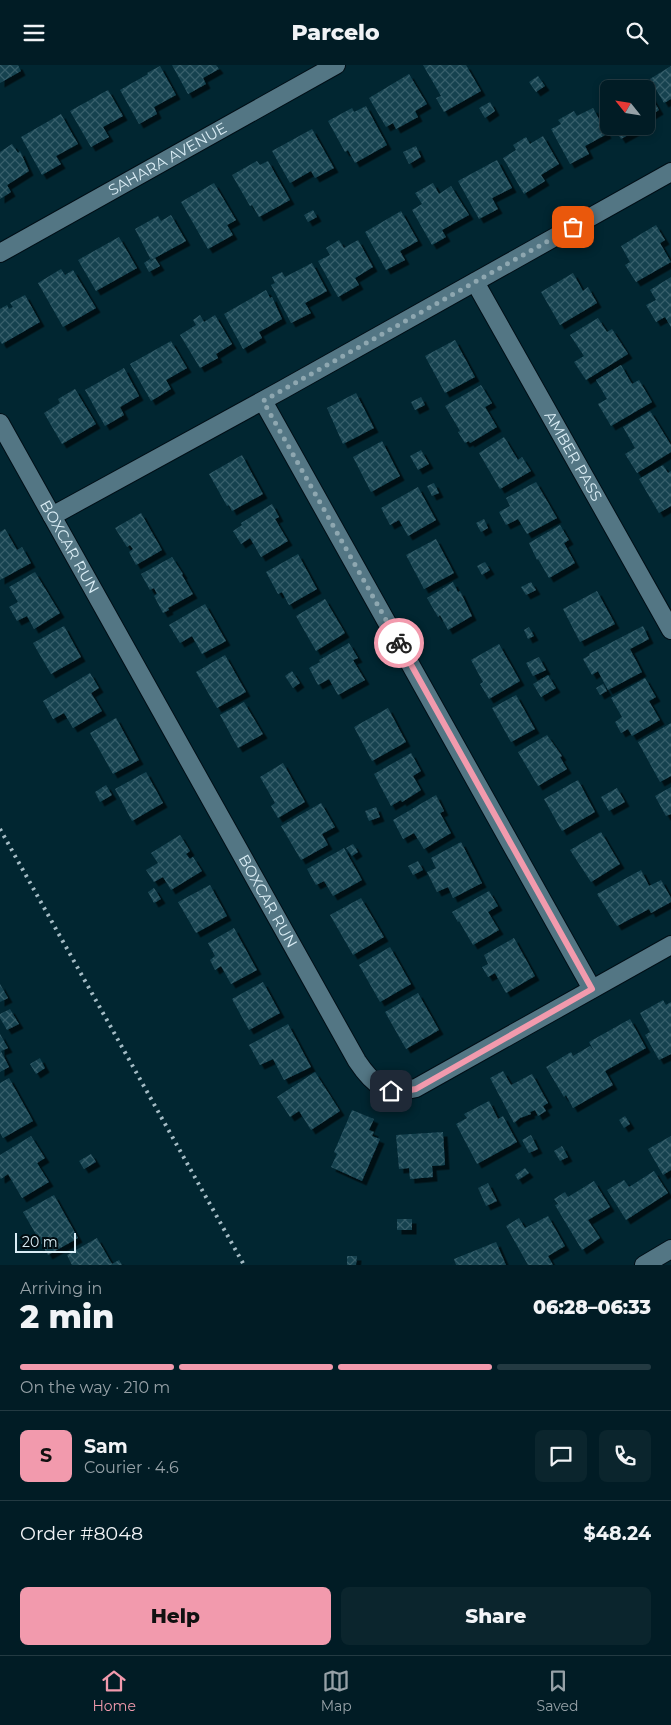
<!DOCTYPE html>
<html lang="en">
<head>
<meta charset="utf-8">
<style>
  :root { --surface:#011c25; --page:#0b252d; --text:#f1f3f6; --muted:#96a1a7; --line:#233a42; --accent:#f29aad }
  body { margin:0; font-family:Montserrat,sans-serif; background:var(--page); color:var(--text); height:100vh; display:flex; flex-direction:column; font-size:19px; white-space:nowrap }
  * { box-sizing:border-box; margin:0 }
  p { font-size:16px; color:var(--muted) }
  .icon { flex:none; width:28px; height:28px; fill:none; stroke:currentColor; stroke-width:2; stroke-linecap:round; stroke-linejoin:round }
  .map { position:relative; height:1200px; overflow:hidden }
  .sheet { display:flex; flex-direction:column; background:var(--surface); flex:1 }
  .sheet>* { flex:none }
  .needle { width:32px; rotate:300deg }
  .fabs { position:absolute; left:600px; top:15px; display:grid; gap:10px }
  .fabs a { display:grid; place-items:center; width:55px; height:55px; border-radius:8px; background:var(--surface); box-shadow:0 2px 8px #0003,0 0 0 1px var(--line); font-size:25px }
  .scale { position:absolute; left:15px; bottom:12px; width:61px; box-sizing:border-box; padding-left:5px; border:2px solid #daedf5; border-top:0; font-size:14px; line-height:18px; white-space:nowrap; color:#daedf5; -webkit-text-stroke:4px #020d12; paint-order:stroke }
  .pin { position:absolute; display:grid; place-items:center; width:42px; height:42px; color:#fff; margin:-21px; border-radius:10px; box-shadow:0 2px 8px #0006 }
  .courier { position:absolute; display:grid; place-items:center; width:50px; height:50px; margin:-25px; border:4px solid #f29aad; border-radius:50%; background:#fff; color:#222; box-shadow:0 1px 6px #0007 }
  .overview em { font-style:normal; font-weight:800 }
  .overview div { display:flex; flex-direction:column-reverse }
  .overview { display:flex; align-items:center; justify-content:space-between; height:85px; padding:0 20px }
  h1 { font-size:32px; font-weight:800; line-height:38px }
  .bar { display:grid; grid-template-columns:repeat(4,1fr); gap:8px 5px; align-content:center; height:60px; padding:0 20px }
  .bar i { height:6px; border-radius:4px; background:var(--line) }
  .bar .active { background:var(--accent) }
  .bar p { grid-column:span 4 }
  .line { display:flex; align-items:center; gap:12px; padding:0 20px; border-top:1px solid var(--line) }
  .line div { flex:1 }
  .round { display:grid; place-items:center; flex:none; width:52px; height:52px; border-radius:8px; background:var(--page) }
  .action { display:flex; gap:10px; margin-top:auto; padding:10px 20px }
  .action a { flex:1; height:58px; border-radius:8px; background:var(--accent); color:#111; font-size:20px; font-weight:800; line-height:58px; text-align:center }
  .action a+a { background:var(--page); color:var(--text) }
  header { display:flex; justify-content:space-between; align-items:center; height:65px; padding:0 20px; background:var(--surface); font-size:22px; font-weight:800 }
  .tabs { display:flex; justify-content:space-around; align-items:center; height:70px; border-top:1px solid var(--line); background:var(--surface); font-size:14px; color:var(--muted) }
  .tabs a { display:grid; justify-items:center; gap:2px }
  .tabs .active { color:var(--accent) }
  .map>svg:first-child { display:block }
  .building { fill:url(#building-cross-hatch); filter:url(#shadow) }
  .lines { fill:none; stroke-linecap:round; stroke-linejoin:round }
  .minor-casing { stroke:#000e16; stroke-width:20 }
  .minor { stroke:#537684; stroke-width:18 }
  .rail { stroke:#a5bcc5; stroke-width:4; stroke-dasharray:2.5 5; stroke-linecap:butt }
  .done { stroke:#8ea7b0; stroke-width:5; stroke-dasharray:0 9 }
  .route { stroke:#f29aad; stroke-width:6 }
  .labels { text-anchor:middle; stroke-width:4; stroke-linejoin:round; paint-order:stroke }
  .street-label { font-size:15px; fill:#daedf5; stroke:#020d12 }
</style>
</head>
<body>
<header><svg class="icon" aria-label="menu" viewBox="0 0 24 24"><path d="M4 6h16M4 12h16M4 18h16"/></svg>Parcelo<svg class="icon" aria-label="search" viewBox="0 0 24 24"><circle cx="10" cy="10" r="6"/><path d="M15 15l6 6"/></svg></header>
<div class="map">
<svg width="671" height="1200" viewBox="0 0 671 1200">
  <defs>
    <pattern id="building-cross-hatch" width="8" height="8" patternUnits="userSpaceOnUse" patternTransform="scale(1.25)"><rect width="8" height="8" fill="#164250"/><path d="M0 0l8 8M0 8l8-8" fill="none" stroke="#375e6a"/></pattern>
    <filter id="shadow"><feDropShadow dx="4.5" dy="4.5" stdDeviation="0" flood-color="#0009"/></filter>
  </defs>
  <rect width="100%" height="100%" fill="#012631"/>
  <!-- building -->
  <path class="building" d="M0,0H18L21,6L0,18Z
    M172,0H216L219,4L203,13L206,19L188,29Z
    M423,0H466L481,26L444,47L436,33L441,31Z
    M160,1L176,30L154,42L157,49L139,59L120,25L148,9L147,8Z
    M671,1V34L664,38L650,14Z
    M409,9L427,39L415,46L418,52L396,64L393,58L386,62L369,33Z
    M538,11L545,21L536,27L529,17Z
    M642,16L659,45L646,53V24H629Z
    M108,25L123,51L103,62L109,72L91,82L70,46Z
    M609,36V54L601,40Z
    M490,37L495,46L485,53L479,43Z
    M366,41L387,80L355,98L348,85L345,87L328,56L352,43L354,47Z
    M593,43L607,69L585,81L589,89L570,99L551,64L561,59L558,55L574,46L577,51Z
    M61,49L78,79L56,91L61,99L42,110L21,72Z
    M613,61H638L639,64L621,74Z
    M312,64L334,103L315,113L311,106L290,118L272,86Z
    M543,71L559,99L541,110L545,116L524,129L503,93L516,85L513,80L526,72L530,79Z
    M12,79L18,88L20,86L29,106L7,120L11,127L0,134V87Z
    M416,81L421,92L409,99L403,87Z
    M497,95L512,123L492,133L498,144L479,154L458,116Z
    M257,96L260,100L268,96L290,135L259,152L252,140L250,141L232,110Z
    M214,118L236,155L227,160L233,170L208,184L181,137Z
    M433,118L439,129L451,121L469,150L442,165L446,172L432,180L412,145L422,139L415,128Z
    M313,145L317,152L308,157L304,150Z
    M401,146L418,176L400,186L405,195L386,205L365,167Z
    M171,150L186,176L151,195L135,164L158,151L161,156Z
    M656,160L665,175L660,178L671,197L636,217L625,200L630,197L621,181Z
    M119,172L137,203L96,226L78,195Z
    M339,175L344,183L358,175L373,202L355,213L359,220L338,232L318,196L330,190L326,183Z
    M155,193L160,201L149,207L144,198L150,194L151,196Z
    M312,198L327,226L305,238L311,248L291,258L271,220L275,218L272,212L282,207L285,212Z
    M61,204L65,210L73,205L96,243L63,262L38,218Z
    M573,208L583,226L588,222L597,238L560,260L541,227Z
    M671,212V262L665,252L656,257L646,240L656,235L650,225Z
    M266,225L270,233L272,232L282,254L259,267L262,273L243,284L224,249Z
    M25,230L40,257L2,279L0,276V244L7,240L9,244L13,242L10,238Z
    M200,250L204,257L215,250L232,279L216,289L218,293L200,303L180,270L196,260L193,255Z
    M598,253L607,267L612,264L628,289L586,315L574,297L584,291L570,270Z
    M455,275L475,312L445,328L425,291Z
    M171,276L187,303L166,315L171,324L151,336L130,299Z
    M621,300L632,319L639,315L652,337L611,361L598,339L607,334L596,315Z
    M124,303L139,331L120,342L124,350L105,361L85,325Z
    M481,320L492,338L485,342L497,362L470,378L469,376L465,378L458,367L460,366L445,341Z
    M75,324L96,359L62,379L44,348L60,338L58,334Z
    M356,328L374,363L343,379L327,343Z
    M421,332L425,340L415,345L411,337Z
    M650,346L671,380V387L637,408L625,389L635,383L623,362Z
    M504,372L518,395L522,392L531,406L500,424L479,388Z
    M382,376L400,411L371,427L353,392Z
    M421,385L429,399L418,405L410,391Z
    M242,390L263,429L232,446L229,440L227,441L209,409Z
    M663,400L668,408L671,406V441L659,448L639,414Z
    M536,417L557,453L527,469L518,454L506,460L499,447L510,441L506,433Z
    M434,418L439,428L432,431L427,421Z
    M418,422L436,455L408,471L399,455L390,460L381,443Z
    M272,439L279,452L275,454L288,476L261,492L250,473L241,479L233,466L242,460L241,458Z
    M141,448L162,485L136,500L129,487L133,484L130,480L127,482L115,463Z
    M484,454L488,463L481,467L476,458Z
    M560,460L569,475L564,478L575,498L549,513L538,494L537,495L529,478Z
    M5,464L17,485L22,482L31,498L0,515V467Z
    M436,474L454,508L424,524L406,490Z
    M298,489L317,524L289,540L282,527L278,529L266,507Z
    M172,492L183,509L182,510L193,529L168,543L169,545L163,548L154,531L157,529L154,523L150,525L141,509Z
    M485,497L490,505L482,510L477,501Z
    M35,507L60,548L34,564L27,551L17,556L9,542L18,537L9,522Z
    M453,517L458,527L460,526L472,551L448,565L440,550L438,552L427,533Z
    M531,517L536,525L526,530L521,522Z
    M597,526L615,559L580,577L563,544Z
    M325,534L345,568L316,586L296,551Z
    M205,539L226,576L202,589L192,571L180,578L169,560Z
    M64,561L81,592L51,609L33,578Z
    M643,561L649,574L630,584L642,607L608,625L598,606L592,610L583,594L590,590L589,589Z
    M529,562L534,571L528,574L524,565Z
    M349,578L358,593L353,595L365,615L338,630L329,614L318,620L309,603L320,597L319,595Z
    M499,579L520,616L489,634L480,619L483,617L471,595Z
    M225,590L246,627L217,643L196,607Z
    M539,592L546,605L533,611L526,598Z
    M292,606L300,618L293,623L285,611Z
    M90,608L99,623L91,628L102,646L73,663L64,648L53,654L43,636Z
    M548,610L556,623L541,632L533,619Z
    M645,613L656,632L649,636L660,655L632,671L628,664L621,668L615,657L622,652L611,633Z
    M603,619L607,626L600,630L596,623Z
    M516,630L535,664L511,677L492,643Z
    M244,637L263,669L238,683L220,650Z
    M388,643L406,677L372,696L354,662Z
    M116,653L139,695L113,709L90,668Z
    M671,658V711L660,717L638,677Z
    M547,670L562,691L560,692L567,704L538,721L518,687Z
    M411,688L421,706L413,711L421,725L402,737L401,735L391,741L374,709Z
    M283,698L305,737L278,753L271,741L275,738L260,712Z
    M146,707L163,738L132,756L115,724Z
    M578,715L595,747L562,766L544,734Z
    M106,720L112,730L100,737L95,727Z
    M671,722V749L666,751L655,731Z
    M617,723L625,737L609,746L601,732Z
    M436,730L444,746L440,748L451,768L424,784L414,768L403,774L393,755Z
    M321,738L335,762L322,769L328,780L301,795L281,761Z
    M376,742L380,752L369,756L365,746Z
    M601,767L620,799L591,817L570,785Z
    M180,770L190,786L186,789L190,794L193,792L202,806L171,825L163,812L154,817L146,805L158,798L151,788Z
    M461,777L482,818L453,833L448,822L437,827L427,807L436,803L431,793Z
    M353,779L358,787L352,791L346,783Z
    M344,783L362,815L333,831L324,816L316,820L307,804Z
    M418,796L423,805L413,810L408,801Z
    M641,805L649,821L661,815L671,833V837L651,848L649,844L617,861L597,829Z
    M210,820L227,851L196,868L178,837Z
    M154,823L161,834L154,838L148,827Z
    M489,826L498,841L488,847L499,865L473,880L459,856L458,857L452,847Z
    M361,833L384,872L353,890L330,850Z
    M234,863L257,905L231,919L221,901L215,905L210,895L215,891L208,878Z
    M514,873L535,911L506,928L495,908L488,912L482,902L488,899L484,890Z
    M390,882L411,919L380,937L359,900Z
    M263,917L280,948L249,965L232,934Z
    M0,919L8,933L0,937Z
    M418,928L439,965L406,984L385,947Z
    M663,935L666,940L671,937V989L659,995L645,970L650,967L640,948Z
    M10,944L19,959L7,965L0,953V949Z
    M630,954L646,983L605,1006L613,1020L573,1043L566,1030L564,1032L546,1002L571,987L573,991L590,981L594,986L589,977Z
    M288,959L311,1002L284,1015L273,994L260,1000L249,980Z
    M0,969L8,983L1,986L9,1002L0,1007Z
    M40,993L45,1003L36,1009L30,999Z
    M503,1006L511,1020L532,1009L548,1038L543,1041L546,1046L538,1051L535,1045L530,1047L531,1049L520,1053L514,1058L490,1013Z
    M315,1007L340,1046L311,1065L299,1046L290,1052L277,1032Z
    M9,1013L33,1056L3,1073L0,1068V1018Z
    M489,1036L498,1054L503,1051L517,1077L477,1099L456,1059L467,1053L464,1049Z
    M352,1045L374,1054L369,1065L374,1067L372,1071L380,1074L362,1116L331,1102L337,1089L334,1087Z
    M625,1051L630,1059L624,1063L619,1055Z
    M443,1067L445,1100L432,1101L433,1112L410,1114L409,1103L399,1104L396,1070Z
    M531,1070L538,1084L529,1088L522,1075Z
    M31,1071L45,1093L37,1098L49,1117L22,1133L8,1109L1,1114L0,1113V1090Z
    M671,1071V1105L663,1110L648,1084Z
    M562,1081L568,1092L560,1096L554,1086Z
    M91,1089L96,1097L84,1104L79,1096Z
    M525,1103L529,1108L518,1115L515,1110Z
    M654,1106L668,1128L626,1155L607,1125L624,1115L629,1122Z
    M594,1116L610,1142L588,1155L600,1173L582,1185L555,1140L558,1139L554,1134L565,1127L568,1132Z
    M488,1118L497,1136L486,1141L478,1123Z
    M54,1130L78,1173L48,1190L23,1147Z
    M548,1151L565,1181L548,1191L553,1200H528L506,1161L519,1153L525,1163Z
    M397,1154H412V1165H397Z
    M97,1173L112,1199L119,1195L122,1200H72L67,1190Z
    M496,1177L506,1200H456L454,1194Z
    M347,1191H357L356,1200H347Z"/>
  <g class="lines">
    <!-- minor casing -->
    <g class="minor-casing">
      <g id="minor">
        <path id="s1" d="M0,188L336,0"/>
        <path id="s2" d="M475,217L671,565"/>
        <path d="M263,336L592,924"/>
        <path id="s3" d="M0,358L357,996C373,1020 386,1031 416,1023L671,880"/>
        <path d="M52,451L282,325L671,107"/>
        <path d="M644,1200L671,1184"/>
      </g>
    </g>
    <!-- minor -->
    <use href="#minor" class="minor"/>
    <!-- rail -->
    <path class="rail" d="M0,764L244,1200"/>
  </g>
  <g class="lines">
    <!-- done -->
    <path class="done" d="M399,578L263,336L573,162"/>
    <!-- route -->
    <path class="route" d="M391,1026H404L416,1024L592,924L399,578"/>
  </g>
  <g class="labels">
    <!-- street labels -->
    <g class="street-label">
      <text dy="5" stroke="none"><textPath href="#s1" startOffset="192">SAHARA AVENUE</textPath></text>
      <text dy="5" stroke="none"><textPath href="#s2" startOffset="200">AMBER PASS</textPath></text>
      <text dy="5" stroke="none"><textPath href="#s3" startOffset="142">BOXCAR RUN</textPath></text>
      <text dy="5" stroke="none"><textPath href="#s3" startOffset="548">BOXCAR RUN</textPath></text>
    </g>
  </g>
</svg>
<div class="fabs">
<a><svg class="needle" viewBox="-14 -14 28 28"><path d="M0-13l5 13h-10z" fill="#e53935"/><path d="M0 13l5-13h-10z" fill="#96a1a7"/></svg></a>
</div>
<div class="scale">20 m</div>
<div class="pin" style="left:573px;top:162px;background:#ea580c"><svg class="icon" aria-label="bag" viewBox="0 0 24 24"><path d="M5 8h14l-1 12H6zM9 8a3 3 0 0 1 6 0"/></svg></div>
<div class="pin" style="left:391px;top:1026px;background:#1f2937"><svg class="icon" aria-label="home" viewBox="0 0 24 24"><path d="M3 11l9-7 9 7M6 9v11h12V9"/></svg></div>
<div class="courier" style="left:399px;top:578px"><svg class="icon" aria-label="bike" viewBox="0 0 24 24"><circle cx="6" cy="16" r="4"/><circle cx="18" cy="16" r="4"/><path d="M6 16l4-8h5l3 8M10 8l3 8H6M13 5h3"/></svg></div>
</div>
<section class="sheet">
<div class="overview"><div><h1>2 min</h1><p>Arriving in</p></div><em>06:28–06:33</em></div>
<div class="bar"><i class="active"></i><i class="active"></i><i class="active"></i><i></i><p>On the way · 210 m</p></div>
<div class="line" style="height:90px"><b class="round" style="background:var(--accent);color:#111">S</b><div><b>Sam</b><p>Courier · 4.6</p></div><a class="round"><svg class="icon" aria-label="chat" viewBox="0 0 24 24"><path d="M4 5h16v11H9l-5 4z"/></svg></a><a class="round"><svg class="icon" aria-label="phone" viewBox="0 0 24 24"><path d="M5 4h4l2 5-3 2q2 4 5 5l2-3 5 2v4C11 20 4 13 5 4z"/></svg></a></div>
<div class="line" style="height:65px"><div>Order #8048</div><b>$48.24</b></div>
<div class="action"><a>Help</a><a>Share</a></div>
</section>
<nav class="tabs">
<a class="active"><svg class="icon" aria-label="home" viewBox="0 0 24 24"><path d="M3 11l9-7 9 7M6 9v11h12V9"/></svg>Home</a>
<a><svg class="icon" aria-label="map" viewBox="0 0 24 24"><path d="M3 6l6-2 6 2 6-2v14l-6 2-6-2-6 2zM9 4v14M15 6v14"/></svg>Map</a>
<a><svg class="icon" aria-label="saved" viewBox="0 0 24 24"><path d="M7 4h10v16l-5-4-5 4z"/></svg>Saved</a>
</nav>
</body>
</html>
